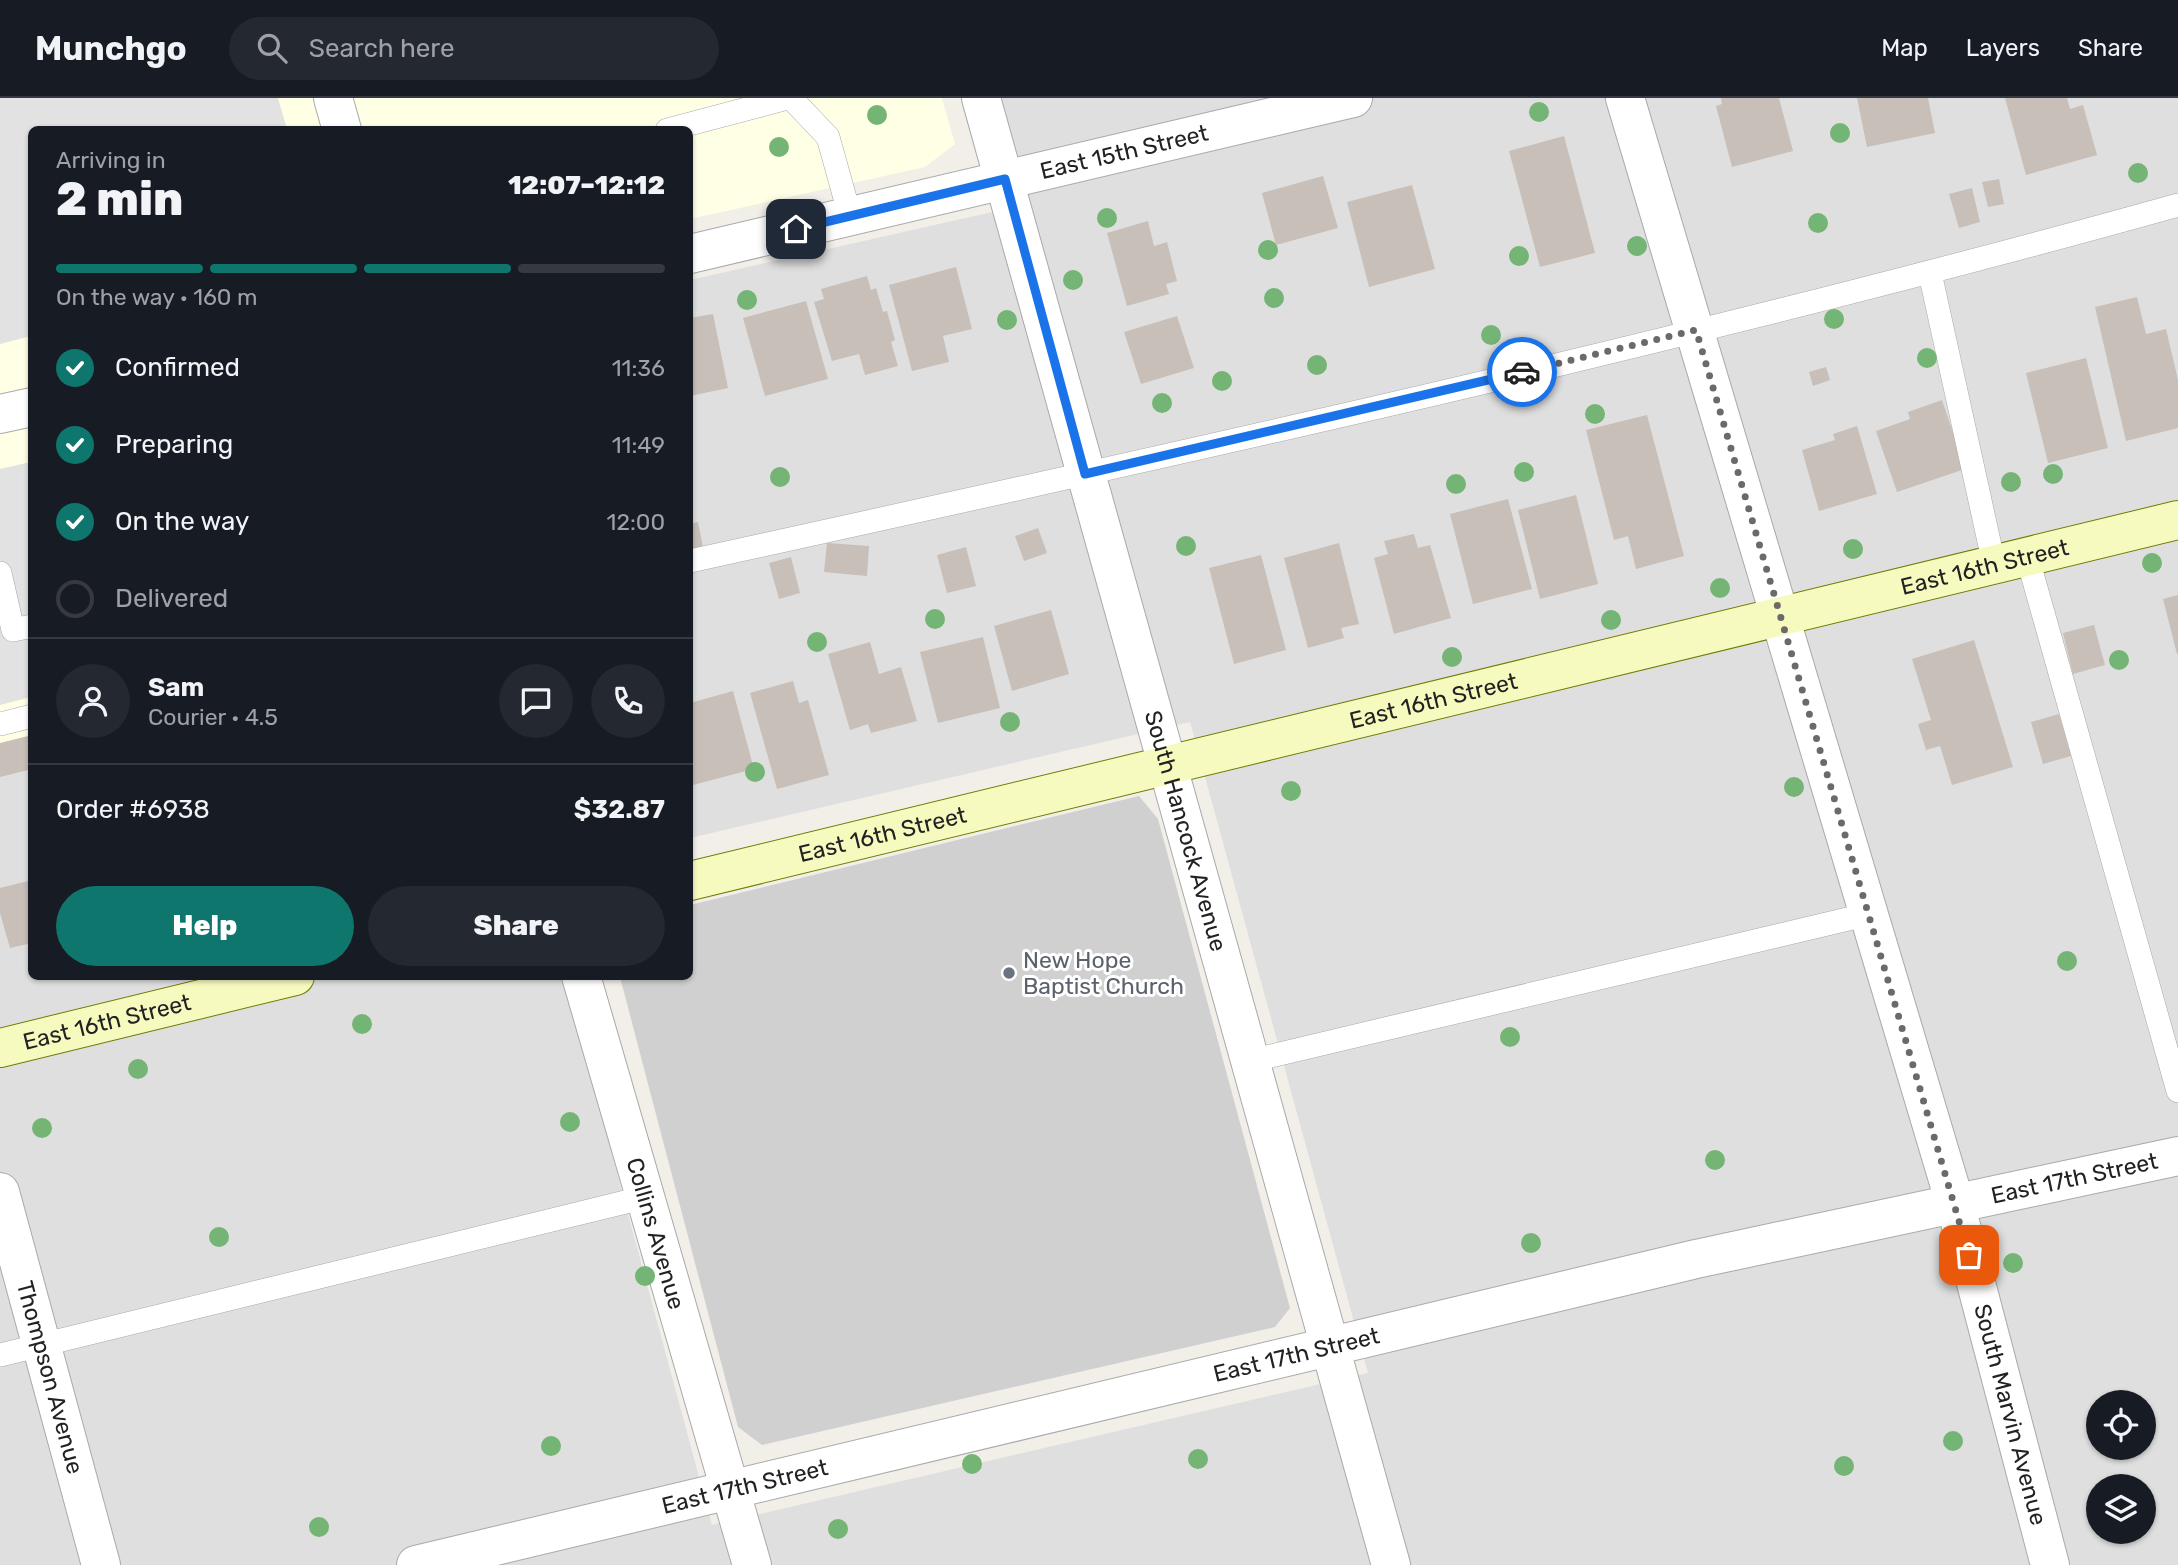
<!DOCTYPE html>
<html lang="en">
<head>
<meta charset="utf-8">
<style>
  :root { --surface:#171b24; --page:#242831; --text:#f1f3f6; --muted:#9ea1a6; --line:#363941; --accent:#0f766e }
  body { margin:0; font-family:Rubik,sans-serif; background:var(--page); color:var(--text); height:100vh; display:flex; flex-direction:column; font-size:26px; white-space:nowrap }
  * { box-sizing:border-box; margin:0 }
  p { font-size:23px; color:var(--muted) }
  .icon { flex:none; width:38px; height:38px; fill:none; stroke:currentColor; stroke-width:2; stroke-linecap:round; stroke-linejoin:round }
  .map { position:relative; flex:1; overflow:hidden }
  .drawer { position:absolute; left:28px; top:28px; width:665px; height:854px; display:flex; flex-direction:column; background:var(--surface); border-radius:10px; box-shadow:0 2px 5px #0004 }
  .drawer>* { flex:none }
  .controls { position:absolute; left:2086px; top:1292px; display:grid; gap:14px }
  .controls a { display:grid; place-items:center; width:70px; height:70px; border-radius:50%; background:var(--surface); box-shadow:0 2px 5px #0004; font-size:35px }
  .pin { position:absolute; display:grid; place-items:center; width:60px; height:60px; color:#fff; margin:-30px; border-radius:14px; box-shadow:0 4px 10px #0006 }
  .courier { position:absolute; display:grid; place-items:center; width:70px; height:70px; margin:-35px; border:5px solid #1a73e8; border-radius:50%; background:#fff; color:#222; box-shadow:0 2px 9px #0007 }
  .head em { font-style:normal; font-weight:800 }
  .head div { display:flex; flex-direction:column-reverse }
  .head { display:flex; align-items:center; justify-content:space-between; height:119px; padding:0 28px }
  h1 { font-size:46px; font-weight:800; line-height:52px }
  .bar { display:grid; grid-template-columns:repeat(4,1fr); gap:10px 7px; align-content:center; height:84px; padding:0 28px }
  .bar i { height:9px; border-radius:5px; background:var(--line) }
  .bar .on { background:var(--accent) }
  .bar p { grid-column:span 4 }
  .line { display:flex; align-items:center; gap:18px; padding:0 28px; border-top:2px solid var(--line) }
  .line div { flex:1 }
  .round { display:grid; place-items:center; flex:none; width:74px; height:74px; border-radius:37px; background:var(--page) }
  ol { padding:0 28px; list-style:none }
  li { display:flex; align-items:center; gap:21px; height:77px }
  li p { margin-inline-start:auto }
  li .icon { padding:7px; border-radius:50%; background:var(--accent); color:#fff; stroke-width:4 }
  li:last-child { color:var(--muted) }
  li i { width:38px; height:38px; border:4px solid var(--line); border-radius:50% }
  .button { display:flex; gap:14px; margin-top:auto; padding:14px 28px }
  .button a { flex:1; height:80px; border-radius:42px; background:var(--accent); color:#fff; font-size:28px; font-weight:800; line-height:80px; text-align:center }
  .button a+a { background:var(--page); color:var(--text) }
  header { display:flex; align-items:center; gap:42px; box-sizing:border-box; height:98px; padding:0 35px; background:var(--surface); border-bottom:2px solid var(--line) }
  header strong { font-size:33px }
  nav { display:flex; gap:38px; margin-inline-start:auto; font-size:24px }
  .search { width:490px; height:63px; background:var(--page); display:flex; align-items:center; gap:18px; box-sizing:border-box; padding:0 24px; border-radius:38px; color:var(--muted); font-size:26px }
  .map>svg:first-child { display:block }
  .residential { fill:#e0dfdf; fill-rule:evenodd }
  .education { fill:#ffffe5 }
  .religious { fill:#d0d0d0 }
  .parking { fill:#e2e2e2 }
  .building { fill:#c7bfb8 }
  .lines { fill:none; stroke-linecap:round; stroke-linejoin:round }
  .lane-casing { stroke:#a9a9a9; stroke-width:24 }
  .street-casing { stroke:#a9a9a9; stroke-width:40 }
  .secondary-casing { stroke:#707d05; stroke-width:40 }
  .lane { stroke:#fff; stroke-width:23 }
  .street { stroke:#fff; stroke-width:38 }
  .secondary { stroke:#f7fabf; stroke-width:38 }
  .tree { fill:#74b475 }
  .done { stroke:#6b6a68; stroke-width:7; stroke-dasharray:0 12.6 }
  .route { stroke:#1a73e8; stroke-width:9 }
  .worship-dot { fill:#6b7280; stroke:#fff; stroke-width:2.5 }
  .labels { text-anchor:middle; stroke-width:6; stroke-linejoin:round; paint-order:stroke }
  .street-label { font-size:23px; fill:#222; stroke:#fff }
  .worship-label { font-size:23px; fill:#5b616d; stroke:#fff; text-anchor:start }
</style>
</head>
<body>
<header>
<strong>Munchgo</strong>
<div class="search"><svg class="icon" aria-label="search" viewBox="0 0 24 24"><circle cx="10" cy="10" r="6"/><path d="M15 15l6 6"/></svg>Search here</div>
<nav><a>Map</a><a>Layers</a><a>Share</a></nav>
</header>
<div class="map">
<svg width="2178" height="1467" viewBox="0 0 2178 1467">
  <rect width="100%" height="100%" fill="#f2efe9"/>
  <!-- residential -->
  <path class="residential" d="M994,0H2178V1467H0V660L31,652L32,878L564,879L712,1427L1368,1275L1190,624L690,740V182L1023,107ZM2098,1304H2144V1349H2098ZM2098,1388H2144V1433H2098Z"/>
  <!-- education -->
  <path class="education" d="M0,0H942L955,46L925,69L690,121V32H32L31,652L0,660Z"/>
  <!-- religious -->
  <path class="religious" d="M1139,698L1158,721L1290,1210L1275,1229L762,1347L738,1329L620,879L690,878V807Z"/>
  <!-- parking -->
  <path class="parking" d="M0,0H278L287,31L32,32L31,238L0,246Z
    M31,364V599L0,607V371Z"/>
  <!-- building -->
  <path class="building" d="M1721,0H1779L1793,53L1732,69L1716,8L1722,6Z
    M1857,0H1928L1935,35L1867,49Z
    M2005,0H2067L2070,11L2083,7L2097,57L2026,77Z
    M1564,38L1595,155L1540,169L1509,53Z
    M1323,78L1338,130L1276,147L1262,95Z
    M1999,81L2004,106L1988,109L1982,84Z
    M1412,87L1435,171L1369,189L1347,104Z
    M1972,90L1980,124L1959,130L1949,96Z
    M1148,123L1154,148L1167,144L1177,183L1166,186L1169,196L1127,208L1107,135Z
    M956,169L972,231L943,238L949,264L912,273L889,187Z
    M867,178L871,192L876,190L883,214L887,213L895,242L891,244L898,268L865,277L859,256L832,263L814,204L824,201L821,191Z
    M2137,199L2146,236L2166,231L2178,282V330L2126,343L2095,209Z
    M806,203L828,281L765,298L743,220Z
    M713,216L728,290L690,298V220Z
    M1177,218L1194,270L1141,286L1124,234Z
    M2086,260L2108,350L2048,365L2026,275Z
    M1826,269L1830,282L1813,288L1809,274Z
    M1942,302L1965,371L1897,394L1876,333L1910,321L1908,314Z
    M1647,317L1684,458L1636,471L1628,438L1614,442L1586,332Z
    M1857,328L1877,396L1819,413L1802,352L1835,342L1833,336Z
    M1576,397L1598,486L1540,501L1518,412Z
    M1508,401L1532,491L1473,506L1450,416Z
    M698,424L704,454L690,457V426Z
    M1038,430L1047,455L1024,463L1015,438Z
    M1414,436L1418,450L1430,447L1451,520L1394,536L1374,460L1388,456L1384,443Z
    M827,445L869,448L867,478L824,474Z
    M1339,445L1359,526L1341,530L1344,540L1308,550L1284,460Z
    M966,449L976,488L947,495L937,457Z
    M1261,457L1286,552L1234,566L1209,470Z
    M791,459L800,495L779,501L769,465Z
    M2178,497V556H2177L2163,501Z
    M1051,512L1069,576L1012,593L994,528Z
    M2094,527L2105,567L2073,576L2063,535Z
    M983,539L1000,610L938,625L920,554Z
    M1974,542L2013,669L1952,687L1940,648L1926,652L1918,626L1931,622L1912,561Z
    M870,544L879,576L901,569L917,623L871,635L868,626L850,632L828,556Z
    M793,583L799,605L808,602L829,677L777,691L750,595Z
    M733,593L754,671L693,687L690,676V605Z
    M2059,616L2071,658L2043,666L2031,624Z
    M28,638L32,671L0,679V645Z
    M32,782V845L10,850L0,815V790Z"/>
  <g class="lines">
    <!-- lane casing -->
    <g class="lane-casing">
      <path id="lane" d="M791,0L828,39L850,118
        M667,32L788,0
        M1930,175L1994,466
        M2027,458L2178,993
        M690,463C1188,354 1687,244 2178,107
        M0,475L13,532L32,528
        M0,626L32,618
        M1250,963L1869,816
        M0,1257L646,1099"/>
    </g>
    <!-- street casing -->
    <g class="street-casing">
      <g id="street">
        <path d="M333,0L342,32"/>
        <path id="s1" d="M981,0L1391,1467"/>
        <path id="s2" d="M1625,0L1955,1105L2050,1467"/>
        <path id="s3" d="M690,156L1353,0"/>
        <path d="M0,316L32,309"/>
        <path id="s4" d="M581,878L752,1467"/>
        <path id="s5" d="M0,1094L101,1467"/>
        <path id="s6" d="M416,1467L1696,1161L2178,1058"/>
      </g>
    </g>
    <!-- secondary casing -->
    <g class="secondary-casing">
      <g id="secondary">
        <path id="s7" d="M690,783L2178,422"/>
        <path id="s8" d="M0,950L295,878"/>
      </g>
    </g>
    <!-- lane -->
    <use href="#lane" class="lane"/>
    <!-- street -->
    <use href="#street" class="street"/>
    <!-- secondary -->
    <use href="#secondary" class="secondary"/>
  </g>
  <!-- trees -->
  <g class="tree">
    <circle cx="1539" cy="14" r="10"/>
    <circle cx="877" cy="17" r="10"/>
    <circle cx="1840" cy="35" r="10"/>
    <circle cx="779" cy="49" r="10"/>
    <circle cx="2138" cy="75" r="10"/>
    <circle cx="1107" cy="120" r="10"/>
    <circle cx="1818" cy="125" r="10"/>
    <circle cx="1637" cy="148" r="10"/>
    <circle cx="1268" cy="152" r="10"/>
    <circle cx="1519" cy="158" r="10"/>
    <circle cx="1073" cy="182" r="10"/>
    <circle cx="1274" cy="200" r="10"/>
    <circle cx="747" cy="202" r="10"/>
    <circle cx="1834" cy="221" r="10"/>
    <circle cx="1007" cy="222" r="10"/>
    <circle cx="1491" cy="237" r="10"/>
    <circle cx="1927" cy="260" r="10"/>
    <circle cx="1317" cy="267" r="10"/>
    <circle cx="1222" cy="283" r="10"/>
    <circle cx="1162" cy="305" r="10"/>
    <circle cx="1595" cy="316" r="10"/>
    <circle cx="1524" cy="374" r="10"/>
    <circle cx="2053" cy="376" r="10"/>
    <circle cx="780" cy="379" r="10"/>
    <circle cx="2011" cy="384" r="10"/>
    <circle cx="1456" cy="386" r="10"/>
    <circle cx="1186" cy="448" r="10"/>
    <circle cx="1853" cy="451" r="10"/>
    <circle cx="2152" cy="465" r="10"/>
    <circle cx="1720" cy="490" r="10"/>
    <circle cx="935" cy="521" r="10"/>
    <circle cx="1611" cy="522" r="10"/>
    <circle cx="817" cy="544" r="10"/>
    <circle cx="1452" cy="559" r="10"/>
    <circle cx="2119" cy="562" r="10"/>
    <circle cx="1010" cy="624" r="10"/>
    <circle cx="755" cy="674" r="10"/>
    <circle cx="1794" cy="689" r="10"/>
    <circle cx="1291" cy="693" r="10"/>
    <circle cx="2067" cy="863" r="10"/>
    <circle cx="362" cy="926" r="10"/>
    <circle cx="1510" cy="939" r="10"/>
    <circle cx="138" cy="971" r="10"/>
    <circle cx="570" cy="1024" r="10"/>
    <circle cx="42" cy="1030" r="10"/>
    <circle cx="1715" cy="1062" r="10"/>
    <circle cx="219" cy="1139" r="10"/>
    <circle cx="1531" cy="1145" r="10"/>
    <circle cx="2013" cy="1165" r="10"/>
    <circle cx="645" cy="1178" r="10"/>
    <circle cx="1953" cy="1343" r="10"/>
    <circle cx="551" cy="1348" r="10"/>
    <circle cx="1198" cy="1361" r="10"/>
    <circle cx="972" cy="1366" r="10"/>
    <circle cx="1844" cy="1368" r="10"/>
    <circle cx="319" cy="1429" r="10"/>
    <circle cx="838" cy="1431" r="10"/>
  </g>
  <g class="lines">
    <!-- done -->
    <path class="done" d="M1522,274L1696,232L1969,1157"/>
    <!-- route -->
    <path class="route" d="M796,131L1005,81L1085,376L1522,274"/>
  </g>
  <!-- markers -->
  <circle class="worship-dot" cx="1009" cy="875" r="7"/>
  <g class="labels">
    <!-- street labels -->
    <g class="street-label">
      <text dy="8" stroke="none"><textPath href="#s3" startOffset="446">East 15th Street</textPath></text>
      <text dy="8" stroke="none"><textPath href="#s7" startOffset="1332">East 16th Street</textPath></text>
      <text dy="8" stroke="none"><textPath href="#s7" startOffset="765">East 16th Street</textPath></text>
      <text dy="8" stroke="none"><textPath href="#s1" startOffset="761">South Hancock Avenue</textPath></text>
      <text dy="8" stroke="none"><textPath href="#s7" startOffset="198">East 16th Street</textPath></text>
      <text dy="8" stroke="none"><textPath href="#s8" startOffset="110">East 16th Street</textPath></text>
      <text dy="8" stroke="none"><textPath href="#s6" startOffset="1703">East 17th Street</textPath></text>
      <text dy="8" stroke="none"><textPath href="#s4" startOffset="268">Collins Avenue</textPath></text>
      <text dy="8" stroke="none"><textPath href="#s6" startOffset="905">East 17th Street</textPath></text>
      <text dy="8" stroke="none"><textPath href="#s5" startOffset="192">Thompson Avenue</textPath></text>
      <text dy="8" stroke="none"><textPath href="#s2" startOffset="1372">South Marvin Avenue</textPath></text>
      <text dy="8" stroke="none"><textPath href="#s6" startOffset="338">East 17th Street</textPath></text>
    </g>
    <!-- worship labels -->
    <g class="worship-label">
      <text x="1023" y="870">New Hope<tspan x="1023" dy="26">Baptist Church</tspan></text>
    </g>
  </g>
</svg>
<div class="controls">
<a><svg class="icon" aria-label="locate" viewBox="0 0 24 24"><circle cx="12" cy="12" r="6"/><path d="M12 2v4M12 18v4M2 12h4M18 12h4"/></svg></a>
<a><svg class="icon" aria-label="layers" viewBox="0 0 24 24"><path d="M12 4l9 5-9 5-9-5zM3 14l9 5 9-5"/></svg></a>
</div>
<div class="pin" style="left:1969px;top:1157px;background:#ea580c"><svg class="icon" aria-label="bag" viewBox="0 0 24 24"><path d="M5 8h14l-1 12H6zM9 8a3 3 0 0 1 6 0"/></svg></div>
<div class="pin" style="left:796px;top:131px;background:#1f2937"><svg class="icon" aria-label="home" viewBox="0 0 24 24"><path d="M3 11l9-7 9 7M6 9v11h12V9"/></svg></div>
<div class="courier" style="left:1522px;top:274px"><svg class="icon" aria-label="car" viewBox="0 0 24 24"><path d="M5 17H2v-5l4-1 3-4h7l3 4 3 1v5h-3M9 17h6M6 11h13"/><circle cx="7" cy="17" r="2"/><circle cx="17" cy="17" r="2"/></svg></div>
<section class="drawer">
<div class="head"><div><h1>2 min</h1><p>Arriving in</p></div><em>12:07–12:12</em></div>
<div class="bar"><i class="on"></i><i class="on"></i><i class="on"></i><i></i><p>On the way · 160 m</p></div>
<ol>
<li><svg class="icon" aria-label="check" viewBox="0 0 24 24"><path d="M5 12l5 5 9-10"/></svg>Confirmed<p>11:36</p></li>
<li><svg class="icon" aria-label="check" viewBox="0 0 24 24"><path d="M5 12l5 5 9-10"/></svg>Preparing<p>11:49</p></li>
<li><svg class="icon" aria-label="check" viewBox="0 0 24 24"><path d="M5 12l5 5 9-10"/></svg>On the way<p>12:00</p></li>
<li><i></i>Delivered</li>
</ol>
<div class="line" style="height:126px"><a class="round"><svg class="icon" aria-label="person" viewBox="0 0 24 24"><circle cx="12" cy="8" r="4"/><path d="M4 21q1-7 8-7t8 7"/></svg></a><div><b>Sam</b><p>Courier · 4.5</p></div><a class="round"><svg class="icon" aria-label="chat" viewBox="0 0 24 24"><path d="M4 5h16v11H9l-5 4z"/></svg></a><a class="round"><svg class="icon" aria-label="phone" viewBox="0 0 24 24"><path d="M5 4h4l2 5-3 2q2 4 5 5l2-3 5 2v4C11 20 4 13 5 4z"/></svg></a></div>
<div class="line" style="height:91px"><div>Order #6938</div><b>$32.87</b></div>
<div class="button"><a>Help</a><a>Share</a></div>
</section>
</div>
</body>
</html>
